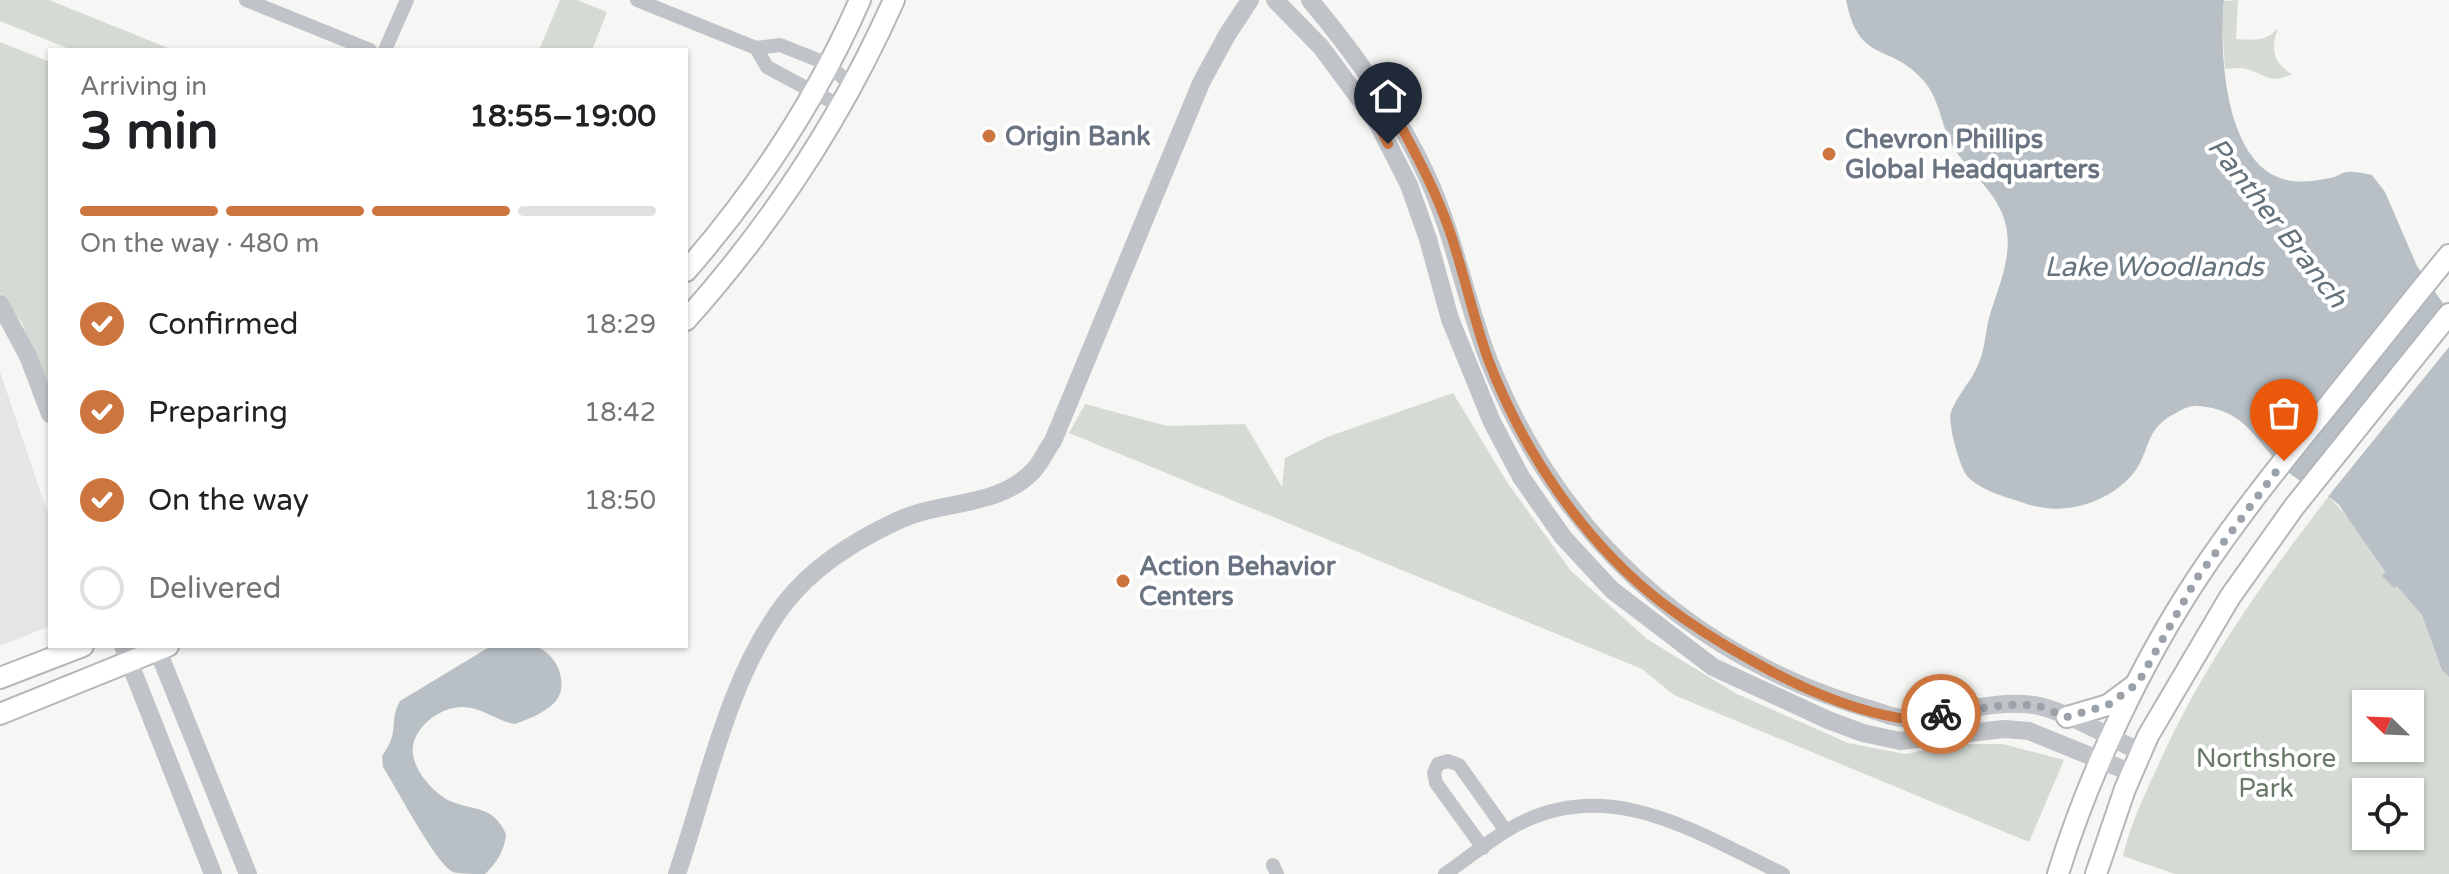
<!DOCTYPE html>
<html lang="en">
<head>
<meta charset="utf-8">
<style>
  :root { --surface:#fff; --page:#f2f2f2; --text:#202124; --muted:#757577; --line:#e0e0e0; --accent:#cd753e }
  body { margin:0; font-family:"Varela Round",sans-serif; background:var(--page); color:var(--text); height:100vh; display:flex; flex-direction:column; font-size:30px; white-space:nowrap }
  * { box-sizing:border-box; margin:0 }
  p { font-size:26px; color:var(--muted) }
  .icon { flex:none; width:44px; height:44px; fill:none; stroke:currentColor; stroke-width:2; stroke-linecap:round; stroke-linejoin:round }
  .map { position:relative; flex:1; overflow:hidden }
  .sheet { position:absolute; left:48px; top:48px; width:640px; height:600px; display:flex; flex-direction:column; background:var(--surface); border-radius:0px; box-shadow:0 2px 6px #0004 }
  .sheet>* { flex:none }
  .needle { width:52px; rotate:293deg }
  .tools { position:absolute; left:2352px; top:690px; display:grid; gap:16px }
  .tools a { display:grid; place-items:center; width:72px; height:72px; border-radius:0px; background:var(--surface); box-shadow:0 2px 6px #0004; font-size:40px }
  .pin { position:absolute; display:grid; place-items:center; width:68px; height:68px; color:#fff; margin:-82px -34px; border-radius:50% 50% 50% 0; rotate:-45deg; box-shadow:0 0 8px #0007 }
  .pin .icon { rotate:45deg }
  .courier { position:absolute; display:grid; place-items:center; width:80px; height:80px; margin:-40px; border:6px solid #cd753e; border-radius:50%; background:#fff; color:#222; box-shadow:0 2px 10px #0007 }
  .headline em { font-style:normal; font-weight:700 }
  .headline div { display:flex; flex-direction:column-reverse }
  .headline { display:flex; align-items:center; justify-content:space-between; height:136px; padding:0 32px }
  h1 { font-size:52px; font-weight:700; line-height:60px }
  .bar { display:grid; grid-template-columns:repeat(4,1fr); gap:12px 8px; align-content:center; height:96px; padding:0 32px }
  .bar i { height:10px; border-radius:6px; background:var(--line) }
  .bar .current { background:var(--accent) }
  .bar p { grid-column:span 4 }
  ol { padding:0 32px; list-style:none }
  li { display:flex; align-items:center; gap:24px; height:88px }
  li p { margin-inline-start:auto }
  li .icon { padding:8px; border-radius:50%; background:var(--accent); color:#fff; stroke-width:4 }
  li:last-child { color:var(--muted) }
  li i { width:44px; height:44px; border:4px solid var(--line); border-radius:50% }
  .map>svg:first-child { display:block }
  .built { fill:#e4e5e4 }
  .green { fill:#d5dbd4; fill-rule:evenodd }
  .water { fill:#b8c0c6 }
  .pier { fill:#f6f6f4 }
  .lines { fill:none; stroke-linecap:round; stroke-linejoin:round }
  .secondary-casing { stroke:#b3b6bb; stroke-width:24 }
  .minor { stroke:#c0c3c7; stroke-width:14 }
  .tertiary { stroke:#c0c3c7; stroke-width:18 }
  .secondary { stroke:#fff; stroke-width:20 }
  .done { stroke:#9aa1a9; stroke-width:8; stroke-dasharray:0 14.4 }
  .route { stroke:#cd753e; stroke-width:10 }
  .poi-dot { fill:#cd753e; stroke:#fff; stroke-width:3 }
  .labels { text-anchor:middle; stroke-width:8; stroke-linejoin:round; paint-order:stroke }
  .poi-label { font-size:26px; font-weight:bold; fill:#697381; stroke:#fff; text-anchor:start }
  .park-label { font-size:26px; fill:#687967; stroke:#fff }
  .water-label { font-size:28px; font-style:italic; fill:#65737d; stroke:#fff }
</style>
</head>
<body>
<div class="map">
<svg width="2449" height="874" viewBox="0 0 2449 874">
  <rect width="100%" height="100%" fill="#f6f6f4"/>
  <!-- built -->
  <path class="built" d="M0,372L50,520V626L0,646Z"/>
  <!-- green -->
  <path class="green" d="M0,0H49L173,50H72L0,21Z
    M560,0H577L607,12L592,50H539Z
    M2238,0L2236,39C2253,40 2266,42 2278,28C2271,48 2272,63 2292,74C2269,85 2266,74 2246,69C2240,67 2231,69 2225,69L2222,22L2224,1Z
    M0,42L50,62V391L22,323L0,293Z
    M1453,393L1507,482L1571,571L1647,639L1735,693L1848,743L1905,754L1958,744H2003L2064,760L2029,842L1674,695L1642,669L1069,433L1085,404L1167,426L1245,424L1282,487L1285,458L1327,437Z
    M2329,496L2354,525L2385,573L2383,576L2393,587L2397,585L2422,615L2449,677V874H2175L2123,856C2130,826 2143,798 2156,770C2201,668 2261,584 2329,496ZM2366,704H2410V748H2366ZM2366,792H2410V836H2366Z"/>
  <!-- water -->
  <path class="water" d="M1846,0H2224C2219,51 2224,166 2287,180C2300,183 2317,181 2330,178C2337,177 2342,172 2348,172C2356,171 2365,174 2372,175L2385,192L2417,266L2449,312V677L2442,670L2422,615L2397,586L2394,588L2382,576L2385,572L2339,505C2326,492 2308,487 2293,476C2256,447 2252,411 2199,406C2191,405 2183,409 2176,413C2143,429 2151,453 2132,475C2104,506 2059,517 2021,502C2003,496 1980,490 1967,476C1960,468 1947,422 1951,412C1957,395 1971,382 1978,365C1985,350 1985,334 1989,318C1999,283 2017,250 2002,213C1990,184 1962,167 1949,139C1940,118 1938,96 1922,79C1889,42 1859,65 1846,0Z
    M491,646C505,646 523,643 536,647C557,653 571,686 554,703C544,713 529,719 515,724C497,721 481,707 462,707C437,707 406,733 414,759C418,775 435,794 450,801C475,812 492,804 506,834C505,850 496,864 485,874C475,874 461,874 453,872C436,864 396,787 383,767L382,756C401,730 388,723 400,701Z"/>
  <!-- pier -->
  <path class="pier" d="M2447,302L2449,305V347L2326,499L2299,485Z"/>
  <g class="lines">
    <!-- secondary casing -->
    <g class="secondary-casing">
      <path id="secondary" d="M686,271C756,191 817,98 860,0
        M686,320C771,225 842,117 894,0
        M0,678L83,646
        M0,714L168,646
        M2067,717L2108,705L2135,685
        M2058,874C2088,776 2141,663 2198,577C2237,518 2282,462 2327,407C2368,356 2408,305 2449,255
        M2096,874L2125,789L2148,736L2230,597L2294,507L2449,314"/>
    </g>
    <!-- minor -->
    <path class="minor" d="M246,0L370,50
      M637,0L756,48L780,45L828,64L851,85
      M756,48L767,67L840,106
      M385,50L407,0
      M1483,848L1436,783L1434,773L1438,764L1448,761L1459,765L1506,831
      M1273,865L1277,874
      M1445,874C1465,860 1485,844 1506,831C1604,771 1693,831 1783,874"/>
    <!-- tertiary -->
    <path class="tertiary" d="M1275,0L1321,47L1378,124L1409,185L1428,239L1450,319L1492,422L1521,477L1563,537L1612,590L1713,667L1828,720L1863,733L1900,741L2004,729L2029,731L2132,773
      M1310,0C1354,53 1397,111 1426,174C1454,234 1465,299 1489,361C1542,495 1637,604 1767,669C1802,687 1838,700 1876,711C1885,714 1896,719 1906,718C1948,716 1992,699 2034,705C2065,710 2112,739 2141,752
      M0,304L28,356L50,414
      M123,646L213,874
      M156,646L248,874
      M677,874C707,786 728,677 785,603C813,567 856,540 897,521C940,500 998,508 1033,471C1041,463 1046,450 1053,441L1201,83L1227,35L1250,0"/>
    <!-- secondary -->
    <use href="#secondary" class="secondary"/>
  </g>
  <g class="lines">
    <!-- done -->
    <path class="done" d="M1941,714L2006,705H2036L2067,717L2108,705L2138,683L2197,578L2284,461"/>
    <!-- route -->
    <path class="route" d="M1388,144L1378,124L1396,117C1416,154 1436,191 1450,232C1464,273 1473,317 1488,359C1523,451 1583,541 1661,602C1691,625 1725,646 1758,664C1801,688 1851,710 1899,718C1912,720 1928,715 1941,714"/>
  </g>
  <!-- markers -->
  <g class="poi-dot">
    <circle cx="989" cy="136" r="8"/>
    <circle cx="1829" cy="154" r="8"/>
    <circle cx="1123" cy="581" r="8"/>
  </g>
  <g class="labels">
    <!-- poi labels -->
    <g class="poi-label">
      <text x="1005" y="145">Origin Bank</text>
      <text x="1845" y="148">Chevron Phillips<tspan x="1845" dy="30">Global Headquarters</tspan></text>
      <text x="1139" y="575">Action Behavior<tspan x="1139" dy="30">Centers</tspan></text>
    </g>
    <!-- park labels -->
    <g class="park-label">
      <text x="2266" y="767">Northshore<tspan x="2266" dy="30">Park</tspan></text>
    </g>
    <!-- water labels -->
    <g class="water-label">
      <text transform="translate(2278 222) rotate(52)" y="10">Panther Branch</text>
      <text x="2154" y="276">Lake Woodlands</text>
    </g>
  </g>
</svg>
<div class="tools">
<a><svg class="needle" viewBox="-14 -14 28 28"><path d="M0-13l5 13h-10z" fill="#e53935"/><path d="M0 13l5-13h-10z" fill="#757577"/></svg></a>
<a><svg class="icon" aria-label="locate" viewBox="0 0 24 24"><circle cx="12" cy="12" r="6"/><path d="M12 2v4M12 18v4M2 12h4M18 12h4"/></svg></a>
</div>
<div class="pin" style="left:2284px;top:461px;background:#ea580c"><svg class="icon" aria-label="bag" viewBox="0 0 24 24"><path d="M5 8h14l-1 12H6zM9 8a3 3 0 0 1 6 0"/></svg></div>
<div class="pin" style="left:1388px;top:144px;background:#1f2937"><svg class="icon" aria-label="home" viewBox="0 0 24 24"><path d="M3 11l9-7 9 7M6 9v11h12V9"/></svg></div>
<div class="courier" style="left:1941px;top:714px"><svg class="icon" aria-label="bike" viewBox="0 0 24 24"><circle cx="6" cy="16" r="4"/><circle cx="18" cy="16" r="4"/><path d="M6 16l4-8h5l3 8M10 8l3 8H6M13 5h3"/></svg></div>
<section class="sheet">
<div class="headline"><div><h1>3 min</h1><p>Arriving in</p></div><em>18:55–19:00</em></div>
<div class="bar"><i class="current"></i><i class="current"></i><i class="current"></i><i></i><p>On the way · 480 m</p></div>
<ol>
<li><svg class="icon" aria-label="check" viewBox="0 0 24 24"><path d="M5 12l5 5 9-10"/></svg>Confirmed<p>18:29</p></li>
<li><svg class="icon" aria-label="check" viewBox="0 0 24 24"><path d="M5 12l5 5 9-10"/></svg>Preparing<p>18:42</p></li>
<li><svg class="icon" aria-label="check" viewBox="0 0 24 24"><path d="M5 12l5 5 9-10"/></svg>On the way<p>18:50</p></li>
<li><i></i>Delivered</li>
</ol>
</section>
</div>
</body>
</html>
